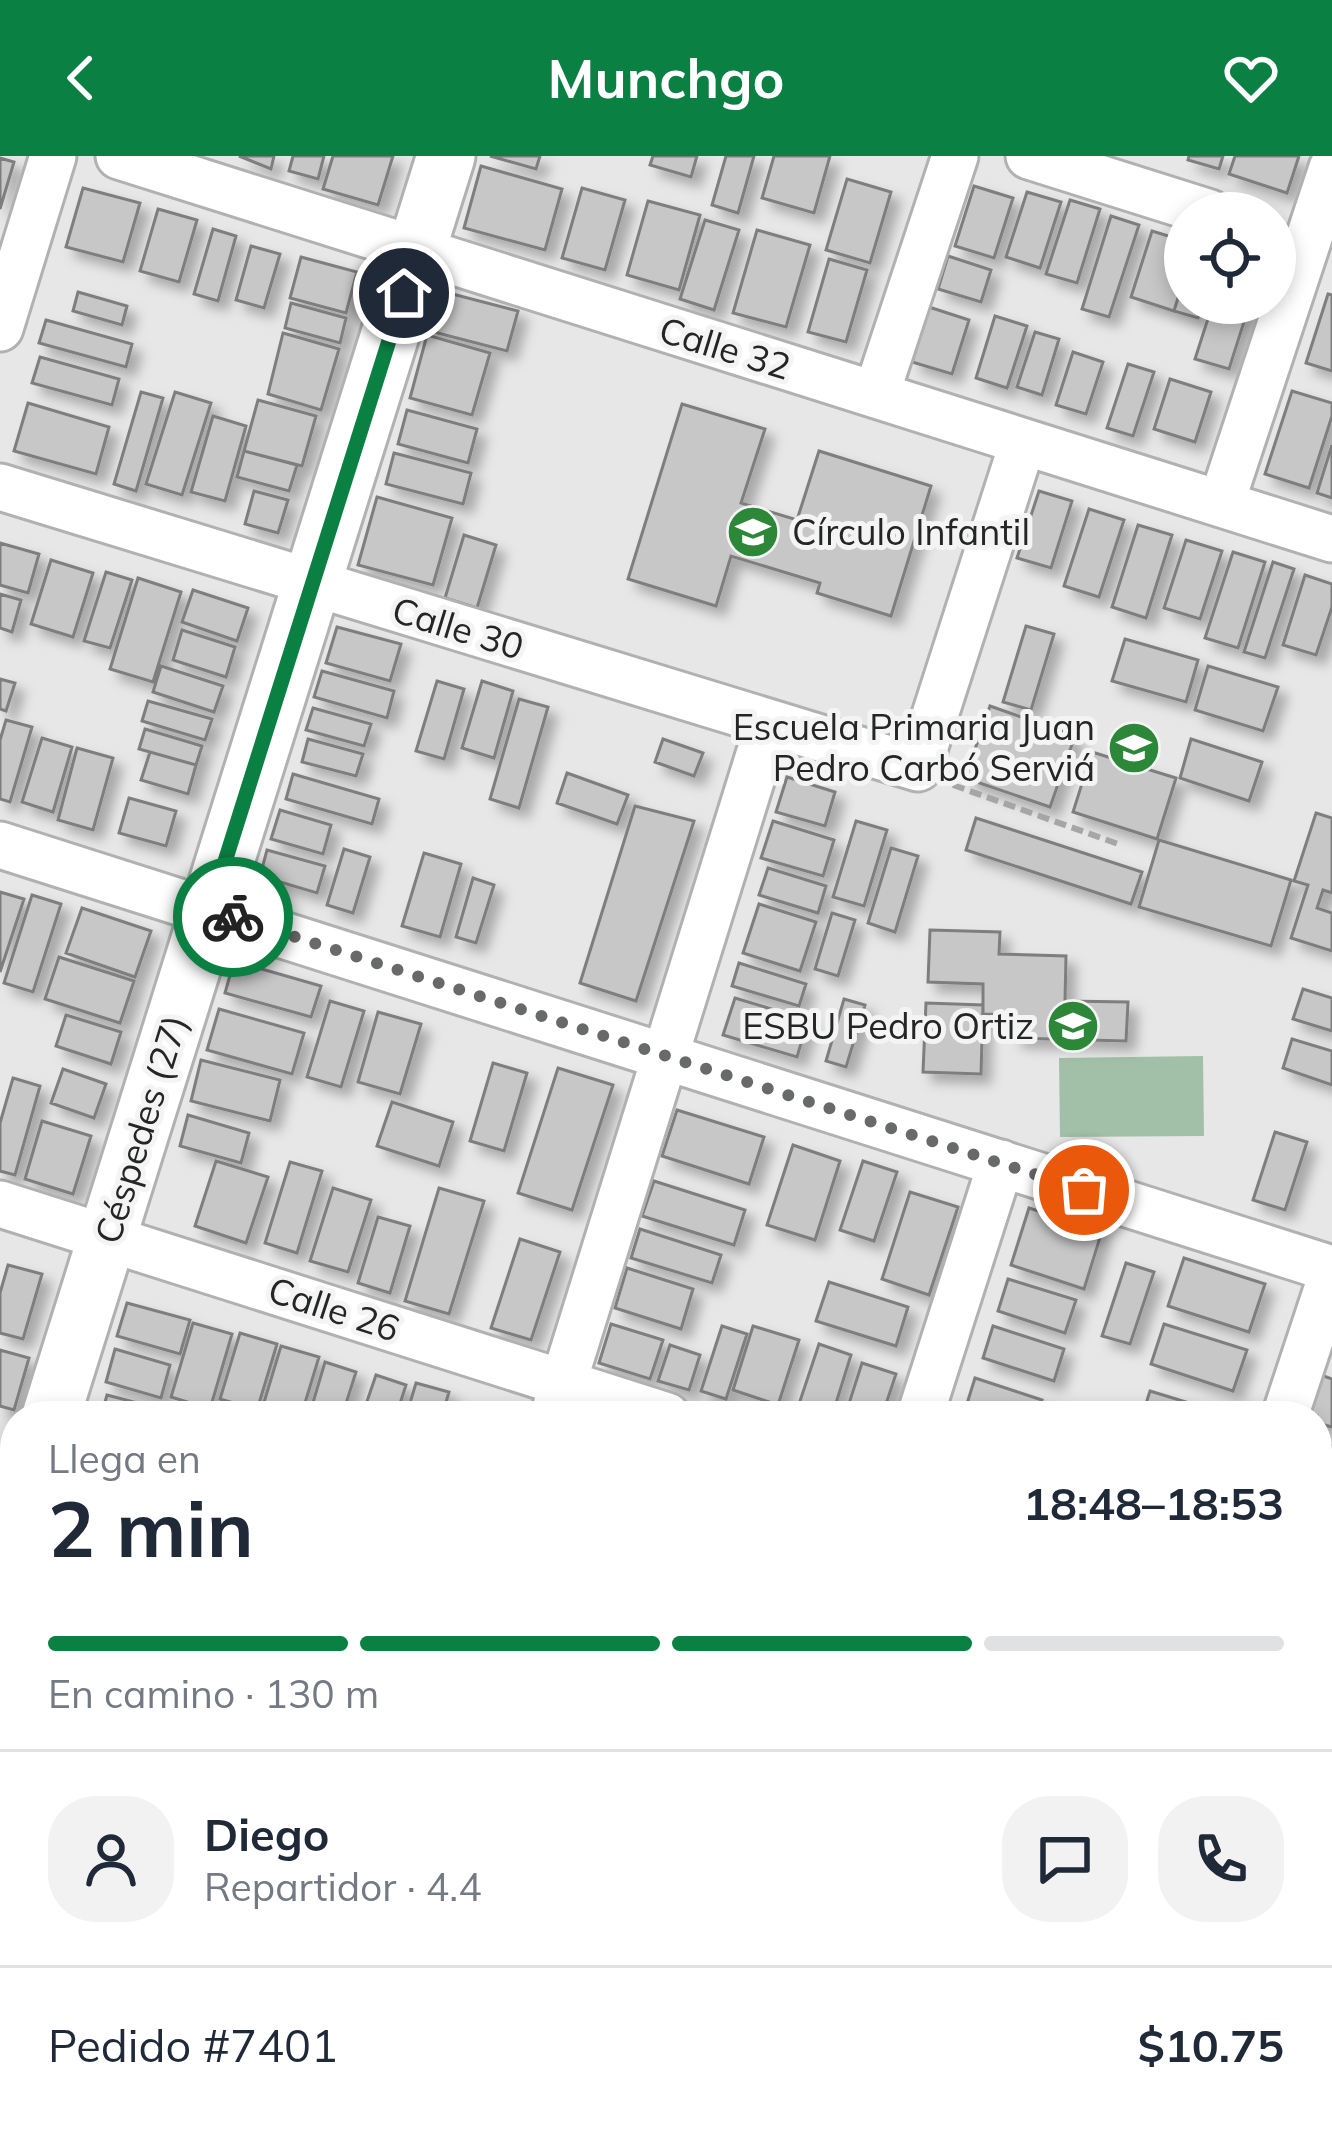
<!DOCTYPE html>
<html lang="es">
<head>
<meta charset="utf-8">
<style>
  :root { --surface:#fff; --page:#f2f2f3; --text:#1f2937; --muted:#747a83; --line:#e0e1e3; --accent:#0b8043 }
  body { margin:0; font-family:Mulish,sans-serif; background:var(--page); color:var(--text); height:100vh; display:flex; flex-direction:column; font-size:45px; white-space:nowrap }
  * { box-sizing:border-box; margin:0 }
  p { font-size:39px; color:var(--muted) }
  .icon { flex:none; width:66px; height:66px; fill:none; stroke:currentColor; stroke-width:2; stroke-linecap:round; stroke-linejoin:round }
  .map { position:relative; flex:1; overflow:hidden }
  .side { position:absolute; left:0px; top:1245px; width:1332px; height:744px; display:flex; flex-direction:column; background:var(--surface); border-radius:48px 48px 0 0; box-shadow:0 6px 18px #0003 }
  .side>* { flex:none }
  .buttons { position:absolute; left:1164px; top:36px; display:grid; gap:24px }
  .buttons a { display:grid; place-items:center; width:132px; height:132px; border-radius:50%; background:var(--surface); box-shadow:0 6px 18px #0003; font-size:60px }
  .pin { position:absolute; display:grid; place-items:center; width:102px; height:102px; color:#fff; margin:-51px; border:6px solid #fff; border-radius:50%; box-shadow:0 3px 12px #0007 }
  .courier { position:absolute; display:grid; place-items:center; width:120px; height:120px; margin:-60px; border:9px solid #0b8043; border-radius:50%; background:#fff; color:#222; box-shadow:0 3px 15px #0007 }
  .head em { font-style:normal; font-weight:700 }
  .head div { display:flex; flex-direction:column-reverse }
  .head { display:flex; align-items:center; justify-content:space-between; height:204px; padding:0 48px }
  h1 { font-size:78px; font-weight:700; line-height:90px }
  .bar { display:grid; grid-template-columns:repeat(4,1fr); gap:18px 12px; align-content:center; height:144px; padding:0 48px }
  .bar i { height:15px; border-radius:9px; background:var(--line) }
  .bar .on { background:var(--accent) }
  .bar p { grid-column:span 4 }
  .line { display:flex; align-items:center; gap:30px; padding:0 48px; border-top:3px solid var(--line) }
  .line div { flex:1 }
  .round { display:grid; place-items:center; flex:none; width:126px; height:126px; border-radius:48px; background:var(--page) }
  header { display:flex; justify-content:space-between; align-items:center; height:156px; padding:0 48px; background:var(--accent); color:#fff; font-size:54px; font-weight:700 }
  .map>svg:first-child { display:block }
  .green { fill:#a1c0a7 }
  .building { fill:#c8c7c8; stroke:#7f7e7f; stroke-width:3; filter:url(#shadow) }
  .lines { fill:none; stroke-linecap:round; stroke-linejoin:round }
  .minor-casing { stroke:#b1b1b2; stroke-width:51 }
  .major-casing { stroke:#b1b1b2; stroke-width:63 }
  .path { stroke:#a6a6a7; stroke-width:6; stroke-dasharray:12 6; stroke-linecap:butt }
  .minor { stroke:#fff; stroke-width:45 }
  .major { stroke:#fff; stroke-width:57 }
  .done { stroke:#686969; stroke-width:12; stroke-dasharray:0 21.6 }
  .route { stroke:#0b8043; stroke-width:15 }
  .labels { text-anchor:middle; stroke-width:10; stroke-linejoin:round; paint-order:stroke }
  .street-label { font-size:36px; fill:#242525; stroke:#f4f4f5 }
  .poi-label { font-size:36px; fill:#242525; stroke:#f4f4f5; text-anchor:end }
</style>
</head>
<body>
<header><svg class="icon" aria-label="back" viewBox="0 0 24 24"><path d="M15 5l-7 7 7 7"/></svg>Munchgo<svg class="icon" aria-label="heart" viewBox="0 0 24 24"><path d="M12 20l-8-8c-3-5 5-10 8-4 3-6 11-1 8 4z"/></svg></header>
<div class="map">
<svg width="1332" height="1989" viewBox="0 0 1332 1989">
  <defs>
    <filter id="shadow"><feDropShadow dx="9" dy="9" stdDeviation="6" flood-color="#0004"/></filter>
  </defs>
  <rect width="100%" height="100%" fill="#e7e7e8"/>
  <!-- green -->
  <path class="green" d="M1203,900L1204,980L1060,981L1059,902Z"/>
  <!-- building -->
  <path class="building" d="M239,0H274L271,13Z
    M293,0H324L318,23L289,15Z
    M333,0H393L378,49L323,33Z
    M490,0H540L536,13Z
    M653,0H697L691,21L650,9Z
    M726,0H754L738,57L712,49Z
    M774,0H830L814,57L762,42Z
    M1189,0H1223L1219,13L1188,4Z
    M1235,0H1299L1287,37L1229,18Z
    M0,2L14,6L0,53Z
    M481,10L562,33L545,94L464,72Z
    M847,23L891,36L870,107L826,94Z
    M974,30L1013,42L994,102L955,90Z
    M83,32L140,47L123,106L66,91Z
    M582,32L625,44L605,114L562,102Z
    M1027,36L1061,46L1040,112L1006,101Z
    M1070,44L1100,53L1077,127L1046,118Z
    M648,45L700,59L679,134L627,119Z
    M158,53L197,64L179,126L140,115Z
    M1111,60L1139,69L1109,161L1082,153Z
    M705,64L739,74L714,154L680,143Z
    M213,73L236,80L218,145L194,138Z
    M757,74L810,89L786,171L733,157Z
    M1152,75L1185,85V119L1174,155L1131,141Z
    M251,90L280,98L264,152L236,144Z
    M948,100L991,114L981,146L938,133Z
    M301,101L357,116L346,157L290,142Z
    M829,103L867,114L846,186L808,176Z
    M1185,119V147H1203L1198,162L1174,155Z
    M437,134L518,155L507,195L426,174Z
    M78,136L127,150L122,169L73,155Z
    M1328,138L1332,139V215L1306,207Z
    M291,147L346,162L340,187L285,172Z
    M1213,147H1250L1229,213L1195,203Z
    M929,151L969,164L952,218L912,206Z
    M995,160L1027,170L1007,232L976,222Z
    M46,164L132,188L126,211L39,187Z
    M1035,176L1059,183L1042,239L1017,231Z
    M283,177L339,193L321,254L268,238Z
    M427,179L490,197L472,259L410,242Z
    M1073,196L1103,206L1086,258L1056,249Z
    M40,201L119,223L112,249L32,227Z
    M1128,208L1154,216L1133,280L1107,272Z
    M1170,223L1211,236L1195,286L1154,273Z
    M1292,235L1332,247V260L1309,332L1265,318Z
    M141,236L163,242L136,335L114,328Z
    M175,236L211,247L182,339L146,328Z
    M258,244L316,260L302,310L244,295Z
    M28,247L109,271L96,318L14,295Z
    M682,248L765,273L741,347L797,364L819,295L931,330L891,460L817,437L820,427L731,400L716,450L628,423Z
    M407,254L477,273L468,307L398,288Z
    M213,260L246,270L225,345L191,336Z
    M1332,289V342L1317,337Z
    M244,295L297,309L289,335L237,321Z
    M394,297L471,317L463,348L386,328Z
    M254,335L288,344L278,377L245,368Z
    M1039,335L1072,345L1051,412L1017,402Z
    M377,341L452,362L433,429L358,409Z
    M1089,353L1124,364L1099,441L1064,430Z
    M1138,369L1172,379L1146,462L1112,451Z
    M464,379L496,389L477,452L445,442Z
    M1186,384L1222,395L1200,463L1164,452Z
    M0,387L39,398L28,437L0,429Z
    M1233,396L1265,406L1238,492L1205,482Z
    M51,404L93,417L73,481L31,468Z
    M1273,406L1294,413L1265,502L1244,496Z
    M106,416L132,424L110,492L84,485Z
    M1305,419L1332,428V451L1316,499L1283,489Z
    M138,422L181,436L153,526L110,513Z
    M193,434L248,452L237,485L182,466Z
    M0,438L21,444L12,476L0,472Z
    M1026,470L1054,478L1031,554L1003,546Z
    M337,471L401,488L390,525L326,507Z
    M182,474L235,491L226,521L173,504Z
    M1125,483L1198,504L1186,546L1112,525Z
    M161,510L223,530L214,556L153,536Z
    M1208,510L1278,531L1263,575L1195,554Z
    M322,515L394,535L387,562L314,541Z
    M0,523L15,527L6,555L0,553Z
    M437,525L464,533L444,603L416,595Z
    M482,525L513,535L494,602L462,592Z
    M519,543L548,551L519,652L490,643Z
    M148,545L212,563L205,584L142,565Z
    M990,550L1075,580L1050,651L965,622Z
    M313,552L371,568L364,590L306,574Z
    M6,564L32,571L10,646L0,643V584Z
    M145,573L202,590L196,609L139,593Z
    M42,582L72,591L53,656L22,646Z
    M308,583L363,598L356,620L302,606Z
    M663,583L703,597L694,620L655,606Z
    M1191,583L1262,606L1249,645L1180,622Z
    M77,592L113,602L93,674L58,664Z
    M150,596L196,609L188,638L141,624Z
    M1092,596L1176,622L1157,683L1073,656Z
    M567,617L628,639L617,668L557,647Z
    M293,618L379,643L372,668L286,643Z
    M787,621L835,636L825,670L776,656Z
    M129,642L176,655L166,690L119,677Z
    M635,650L694,665L636,845L580,827Z
    M280,654L331,669L323,698L271,683Z
    M1316,657L1332,662V737L1323,734L1317,752L1332,757V795L1291,782L1308,729L1294,725Z
    M976,662L1142,716L1131,748L966,694Z
    M773,665L834,684L823,720L761,702Z
    M856,665L887,674L864,750L833,741Z
    M1159,684L1291,724L1271,790L1139,751Z
    M891,692L918,700L895,776L868,767Z
    M344,693L370,701L353,757L327,749Z
    M267,694L325,710L317,737L260,720Z
    M424,697L461,708L440,781L402,770Z
    M768,712L826,730L818,757L759,739Z
    M473,722L494,729L476,787L456,781Z
    M0,736L24,743L0,816Z
    M32,739L61,748L33,836L4,827Z
    M759,748L816,766L800,815L743,797Z
    M82,752L151,775L135,821L66,797Z
    M832,757L855,764L838,820L815,813Z
    M930,774L1000,776L999,798L1066,800L1065,845L1128,846L1126,885L1014,882V859L983,858V828L928,826Z
    M59,801L134,825L120,867L45,843Z
    M234,805L321,830L311,861L225,837Z
    M739,807L806,828L799,850L732,830Z
    M1303,833L1332,842V875L1293,863Z
    M735,842L808,864L797,901L723,879Z
    M844,843L865,849L846,911L826,905Z
    M330,845L364,855L341,931L307,921Z
    M926,847L983,849L981,918L923,916Z
    M219,853L304,877L292,918L207,894Z
    M378,856L421,868L400,938L358,926Z
    M66,859L121,876L111,908L56,890Z
    M1292,883L1332,895V929L1283,912Z
    M201,904L280,924L270,965L191,945Z
    M493,907L527,917L504,995L470,985Z
    M558,912L613,929L572,1054L518,1037Z
    M63,913L106,928L94,962L51,947Z
    M13,922L40,930L15,1019L0,1015V967Z
    M392,946L453,966L439,1010L377,990Z
    M677,954L764,981L749,1028L662,1000Z
    M188,959L249,977L241,1007L180,990Z
    M42,965L91,980L73,1038L25,1023Z
    M1275,976L1307,986L1285,1054L1253,1044Z
    M793,989L840,1005L815,1084L767,1069Z
    M216,1005L268,1021L246,1087L195,1070Z
    M863,1005L897,1016L874,1085L840,1074Z
    M290,1006L322,1015L297,1097L265,1087Z
    M654,1025L745,1054L734,1089L642,1060Z
    M333,1032L371,1044L348,1116L310,1105Z
    M439,1032L484,1045L449,1158L405,1145Z
    M910,1036L958,1051L929,1139L882,1123Z
    M1029,1052L1102,1075L1084,1133L1011,1109Z
    M378,1061L410,1070L390,1137L358,1127Z
    M640,1073L721,1099L712,1127L631,1102Z
    M520,1083L560,1096L531,1184L491,1172Z
    M1184,1102L1265,1128L1249,1176L1168,1150Z
    M1126,1107L1154,1116L1130,1188L1102,1180Z
    M8,1109L42,1118L23,1183L0,1177V1137Z
    M627,1112L693,1133L681,1173L615,1152Z
    M1008,1123L1076,1144L1065,1177L998,1155Z
    M829,1126L908,1151L896,1190L816,1165Z
    M127,1147L190,1164L180,1198L117,1180Z
    M193,1167L232,1178L210,1253L171,1241Z
    M611,1168L663,1184L650,1223L599,1207Z
    M1164,1168L1247,1194L1233,1235L1151,1208Z
    M722,1170L747,1178L726,1243L701,1235Z
    M753,1170L799,1184L778,1249L733,1234Z
    M993,1170L1064,1193L1054,1225L983,1202Z
    M240,1177L277,1188L257,1254L220,1243Z
    M819,1188L851,1199L832,1260H795Z
    M670,1189L700,1199L689,1234L658,1225Z
    M281,1190L319,1201L301,1260L262,1253Z
    M115,1193L170,1209L161,1242L106,1226Z
    M0,1194L29,1202L14,1254L0,1250Z
    M325,1206L356,1216L342,1260H309Z
    M862,1207L896,1218L882,1260H845Z
    M376,1219L406,1229L396,1260H362Z
    M1321,1219L1332,1223V1271L1317,1267V1260H1309Z
    M975,1222L1042,1244L1036,1260H985L965,1254Z
    M416,1227L449,1236L442,1260H406Z
    M1150,1235L1212,1254L1210,1260H1142Z
    M107,1239L161,1253L159,1260H101Z
    M1317,1286L1332,1290V1319L1317,1314Z
    M1317,1332L1332,1336V1368L1317,1364Z
    M1317,1390L1332,1394L1328,1433L1317,1429Z
    M1317,1520L1332,1525L1331,1594L1317,1589Z
    M12,1535L15,1536V1578L1,1573Z
    M0,1585L15,1589V1617L0,1612Z
    M0,1629L15,1633V1664L0,1659Z
    M0,1667L15,1672V1707L0,1702Z
    M1318,1701L1332,1706V1740L1322,1768L1317,1766Z
    M1317,1852L1332,1857V1877L1317,1919Z
    M0,1860L15,1864L2,1911H0Z
    M195,1974H232L227,1989L193,1982Z
    M243,1974H280L275,1989H238Z
    M365,1974H426L421,1989Z
    M466,1974H503L497,1989H460Z
    M564,1974H625L636,1978L632,1989H559Z
    M824,1974H861L863,1975L859,1989H820Z
    M1149,1974H1180L1175,1989L1145,1987Z
    M1195,1974H1224L1219,1989H1189Z
    M1247,1974H1282L1276,1989H1242Z
    M1293,1974L1320,1980L1317,1989H1288Z"/>
  <g class="lines">
    <!-- minor casing -->
    <g class="minor-casing">
      <path id="minor" d="M119,0L1332,383
        M1029,0L1210,57
        M0,172L53,0
        M876,239L955,0
        M0,331L918,612L1023,286
        M1221,348L1332,12
        M0,689L1332,1113
        M0,1048L667,1260
        M553,1260L769,567
        M920,1260L1001,1007
        M1285,1260L1332,1118
        M1317,1469L1332,1474
        M1317,1801L1332,1806
        M0,1953L15,1958
        M66,1974L114,1989
        M981,1974L1028,1989
        M324,1989L329,1974
        M689,1989L694,1974"/>
    </g>
    <!-- major casing -->
    <g class="major-casing">
      <path id="major" d="M51,1260L446,0
        M0,1424L15,1376"/>
    </g>
    <!-- path -->
    <path class="path" d="M953,629L1121,689"/>
    <!-- minor -->
    <use href="#minor" class="minor"/>
    <!-- major -->
    <use href="#major" class="major"/>
  </g>
  <g class="lines">
    <!-- done -->
    <path class="done" d="M233,761L1084,1034"/>
    <!-- route -->
    <path class="route" d="M233,761L210,753L404,137"/>
  </g>
  <!-- icons -->
  <defs>
    <g id="school-disc" transform="scale(2.7)"><circle r="9.5" fill="#2d8738" stroke="#f4f4f5"/><path d="M0-5L7-2L0 1L-7-2ZM-4 1L0 2.5L4 1V4Q0 6-4 4Z" fill="#fff"/></g>
  </defs>
  <g fill-rule="evenodd">
    <use href="#school-disc" x="753" y="376"/>
    <use href="#school-disc" x="1134" y="592"/>
    <use href="#school-disc" x="1073" y="870"/>
  </g>
  <g class="labels">
    <!-- street labels -->
    <g class="street-label">
      <text transform="translate(725 192) rotate(17)" y="13">Calle 32</text>
      <text transform="translate(458 472) rotate(17)" y="13">Calle 30</text>
      <text transform="translate(141 973) rotate(-73)" y="13">Céspedes (27)</text>
      <text transform="translate(334 1153) rotate(18)" y="13">Calle 26</text>
    </g>
    <!-- poi labels -->
    <g class="poi-label">
      <text x="792" y="389" text-anchor="start">Círculo Infantil</text>
      <text x="1095" y="584">Escuela Primaria Juan<tspan x="1095" dy="41">Pedro Carbó Serviá</tspan></text>
      <text x="1034" y="883">ESBU Pedro Ortiz</text>
    </g>
  </g>
</svg>
<div class="buttons">
<a><svg class="icon" aria-label="locate" viewBox="0 0 24 24"><circle cx="12" cy="12" r="6"/><path d="M12 2v4M12 18v4M2 12h4M18 12h4"/></svg></a>
</div>
<div class="pin" style="left:1084px;top:1034px;background:#ea580c"><svg class="icon" aria-label="bag" viewBox="0 0 24 24"><path d="M5 8h14l-1 12H6zM9 8a3 3 0 0 1 6 0"/></svg></div>
<div class="pin" style="left:404px;top:137px;background:#1f2937"><svg class="icon" aria-label="home" viewBox="0 0 24 24"><path d="M3 11l9-7 9 7M6 9v11h12V9"/></svg></div>
<div class="courier" style="left:233px;top:761px"><svg class="icon" aria-label="bike" viewBox="0 0 24 24"><circle cx="6" cy="16" r="4"/><circle cx="18" cy="16" r="4"/><path d="M6 16l4-8h5l3 8M10 8l3 8H6M13 5h3"/></svg></div>
<section class="side">
<div class="head"><div><h1>2 min</h1><p>Llega en</p></div><em>18:48–18:53</em></div>
<div class="bar"><i class="on"></i><i class="on"></i><i class="on"></i><i></i><p>En camino · 130 m</p></div>
<div class="line" style="height:216px"><a class="round"><svg class="icon" aria-label="person" viewBox="0 0 24 24"><circle cx="12" cy="8" r="4"/><path d="M4 21q1-7 8-7t8 7"/></svg></a><div><b>Diego</b><p>Repartidor · 4.4</p></div><a class="round"><svg class="icon" aria-label="chat" viewBox="0 0 24 24"><path d="M4 5h16v11H9l-5 4z"/></svg></a><a class="round"><svg class="icon" aria-label="phone" viewBox="0 0 24 24"><path d="M5 4h4l2 5-3 2q2 4 5 5l2-3 5 2v4C11 20 4 13 5 4z"/></svg></a></div>
<div class="line" style="height:156px"><div>Pedido #7401</div><b>$10.75</b></div>
</section>
</div>
</body>
</html>
